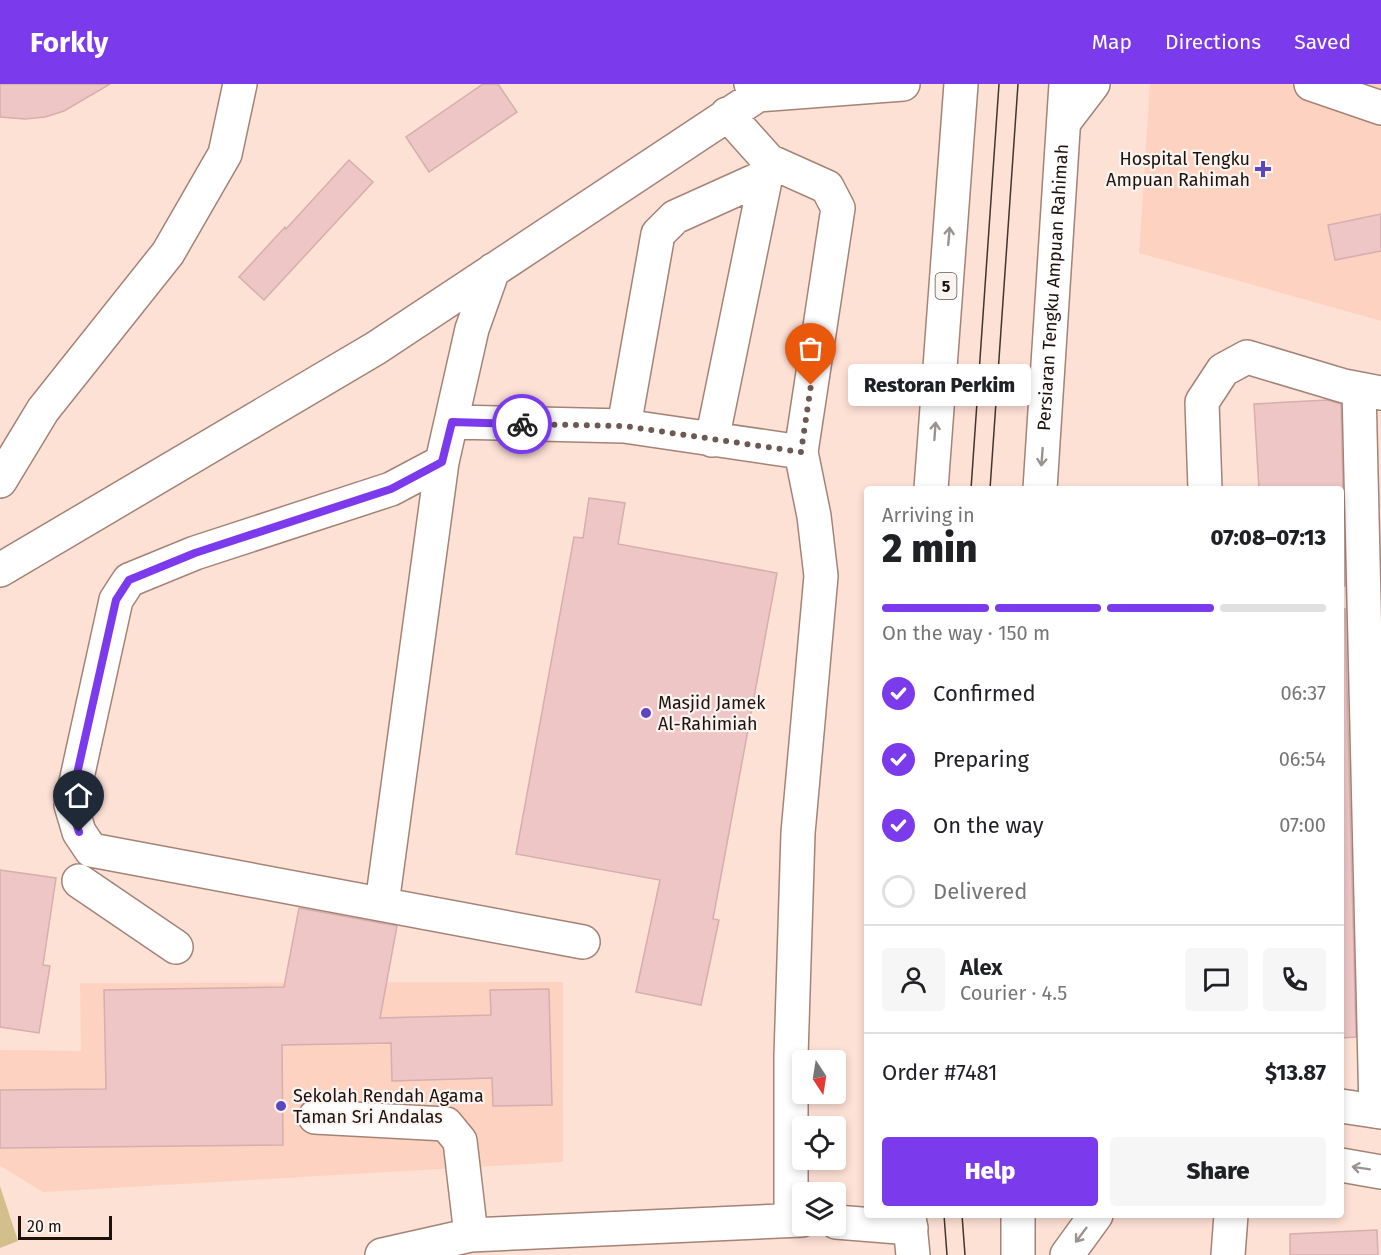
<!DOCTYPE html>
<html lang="en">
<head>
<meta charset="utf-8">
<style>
  :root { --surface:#fff; --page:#f6f6f6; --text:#202124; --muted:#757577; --line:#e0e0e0; --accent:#7c3aed }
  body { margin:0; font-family:"Fira Sans",sans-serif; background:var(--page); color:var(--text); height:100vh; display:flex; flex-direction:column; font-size:22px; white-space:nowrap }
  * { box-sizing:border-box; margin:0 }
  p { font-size:20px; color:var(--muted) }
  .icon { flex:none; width:33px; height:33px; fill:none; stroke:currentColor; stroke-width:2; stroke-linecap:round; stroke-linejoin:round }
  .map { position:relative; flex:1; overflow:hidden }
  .drawer { position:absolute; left:864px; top:402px; width:480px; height:732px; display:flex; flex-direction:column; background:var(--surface); border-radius:6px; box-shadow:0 3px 9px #0003 }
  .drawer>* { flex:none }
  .needle { width:39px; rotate:168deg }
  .fabs { position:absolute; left:792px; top:966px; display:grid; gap:12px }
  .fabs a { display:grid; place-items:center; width:54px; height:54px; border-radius:6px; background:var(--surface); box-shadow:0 3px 9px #0003; font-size:30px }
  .scale { position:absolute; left:18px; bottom:15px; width:94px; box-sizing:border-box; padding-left:6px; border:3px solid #1d110c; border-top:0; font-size:16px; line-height:21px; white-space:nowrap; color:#1d110c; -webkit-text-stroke:4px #fbf3f0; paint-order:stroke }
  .pin { position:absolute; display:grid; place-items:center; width:51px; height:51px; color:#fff; margin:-62px -26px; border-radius:50% 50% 50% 0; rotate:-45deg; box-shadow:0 0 6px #0007 }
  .pin .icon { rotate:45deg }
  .courier { position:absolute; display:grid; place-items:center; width:60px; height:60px; margin:-30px; border:4px solid #7c3aed; border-radius:50%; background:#fff; color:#222; box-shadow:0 2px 8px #0007 }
  .bubble { position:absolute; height:42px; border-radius:6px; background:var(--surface); box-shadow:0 3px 9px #0003; font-size:20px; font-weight:800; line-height:42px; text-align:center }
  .head em { font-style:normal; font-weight:800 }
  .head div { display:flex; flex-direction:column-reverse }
  .head { display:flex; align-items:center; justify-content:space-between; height:102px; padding:0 18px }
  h1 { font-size:39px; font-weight:800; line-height:45px }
  .bar { display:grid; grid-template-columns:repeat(4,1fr); gap:9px 6px; align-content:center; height:72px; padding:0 18px }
  .bar i { height:8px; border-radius:4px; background:var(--line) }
  .bar .current { background:var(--accent) }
  .bar p { grid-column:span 4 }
  .line { display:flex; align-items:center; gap:15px; padding:0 18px; border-top:2px solid var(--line) }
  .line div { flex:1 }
  .round { display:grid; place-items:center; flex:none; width:63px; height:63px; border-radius:6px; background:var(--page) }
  ol { padding:0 18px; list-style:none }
  li { display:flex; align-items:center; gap:18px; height:66px }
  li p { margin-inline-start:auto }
  li .icon { padding:6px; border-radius:50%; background:var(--accent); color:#fff; stroke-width:4 }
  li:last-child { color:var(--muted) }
  li i { width:33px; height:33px; border:3px solid var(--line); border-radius:50% }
  .action { display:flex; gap:12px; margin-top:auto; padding:12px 18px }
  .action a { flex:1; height:69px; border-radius:6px; background:var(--accent); color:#fff; font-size:24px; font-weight:800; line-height:69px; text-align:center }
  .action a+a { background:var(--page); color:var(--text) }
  header { display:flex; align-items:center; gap:36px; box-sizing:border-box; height:84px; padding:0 30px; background:var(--accent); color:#fff }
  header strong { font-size:28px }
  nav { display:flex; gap:33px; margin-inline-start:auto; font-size:21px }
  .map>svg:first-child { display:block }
  .built { fill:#fed2c0 }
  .green { fill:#d3bf8c }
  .building { fill:#eec6c6; stroke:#d5aead; stroke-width:1.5 }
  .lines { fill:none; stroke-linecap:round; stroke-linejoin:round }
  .minor-casing { stroke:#a48376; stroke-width:36 }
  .major-casing { stroke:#a48376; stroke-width:36 }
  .highway-casing { stroke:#a48376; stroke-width:36 }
  .minor { stroke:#fff; stroke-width:33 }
  .major { stroke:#fff; stroke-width:33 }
  .highway { stroke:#fff; stroke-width:33 }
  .tram { stroke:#43342e; stroke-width:1.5 }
  .oneway { stroke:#999492 }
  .done { stroke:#6c5a52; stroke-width:6; stroke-dasharray:0 10.8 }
  .route { stroke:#7c3aed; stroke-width:8 }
  .poi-dot { fill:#5b46be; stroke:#fbf3f0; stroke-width:2 }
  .labels { text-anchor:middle; stroke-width:4.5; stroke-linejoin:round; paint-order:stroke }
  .shield { fill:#fbf3f0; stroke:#605550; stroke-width:1.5 }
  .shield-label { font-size:16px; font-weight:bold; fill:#1d110c }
  .poi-label { font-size:18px; fill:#1d110c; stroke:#fbf3f0; text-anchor:start }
  .street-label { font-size:18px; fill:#1d110c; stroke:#fbf3f0 }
</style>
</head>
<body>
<header>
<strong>Forkly</strong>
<nav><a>Map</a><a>Directions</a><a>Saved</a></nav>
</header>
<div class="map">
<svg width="1381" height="1171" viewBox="0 0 1381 1171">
  <rect width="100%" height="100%" fill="#fee1d5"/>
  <!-- built -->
  <path class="built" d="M1150,0H1381V237L1139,169Z
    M563,898V1078L43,1108L0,1082V966L81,967L80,899Z"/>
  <!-- green -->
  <path class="green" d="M0,1102L18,1157L0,1164Z"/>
  <!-- building -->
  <path class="building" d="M0,0H110L64,27L45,33L25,35L0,33Z
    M483,0H498L517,28L429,88L406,53Z
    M349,76L373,98L264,216L239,193L285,143L286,145Z
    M1381,130V167L1335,176L1328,141Z
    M1327,316L1341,320L1345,502L1341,503V405H1259L1254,320Z
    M589,414L625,419L618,460L777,489L713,835L719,836L701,921L636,908L660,796L516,770L574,453L583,454Z
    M1345,525L1356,953L1341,954V526Z
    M0,786L56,794L43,881L50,882L39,949L0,943Z
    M299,824L397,842L380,934L491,931L490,906L549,905L552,1021L493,1022L492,994L392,997L391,959L282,961L283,1061L0,1064V1006L106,1005L104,906L284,903Z
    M1377,1146L1378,1171H1290V1150Z"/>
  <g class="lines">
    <!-- minor casing -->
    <g class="minor-casing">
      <path id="minor" d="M751,0L758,11L903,0
        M1311,0L1381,24
        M727,30L769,77L827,103L838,124L801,368L814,432L821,492L798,749L791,972V1135
        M1064,38L1093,0
        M493,186L472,245L442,378L391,405L195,469L129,496L116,516L71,721L79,748L91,766L583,858
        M1359,305L1376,1027
        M452,338L624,342L801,368
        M624,342L658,150L675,133L766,92
        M712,356L769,77
        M0,397L43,326L168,169L225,70L240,0
        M1205,405L1202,318L1223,286L1247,273L1344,302L1381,309
        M0,486L376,264L758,11
        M79,797L176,863
        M382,820L442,378
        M315,1033L446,1040L460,1057L471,1151
        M836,1138L911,1144
        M382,1171L471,1151L802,1136
        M1228,1171L1231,1131"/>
    </g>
    <!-- major casing -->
    <g class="major-casing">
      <path id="major" d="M1341,1022L1381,1028
        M1341,1081L1381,1088"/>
    </g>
    <!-- highway casing -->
    <g class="highway-casing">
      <g id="highway">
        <path d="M931,405L961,0"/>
        <path id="s1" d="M1040,405L1066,0"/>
        <path d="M909,1131L913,1171"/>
        <path d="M1018,1131V1171"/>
        <path d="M1067,1171L1096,1131"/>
      </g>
    </g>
    <!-- minor -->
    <use href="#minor" class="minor"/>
    <!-- major -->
    <use href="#major" class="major"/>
    <!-- highway -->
    <use href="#highway" class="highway"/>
    <!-- tram -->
    <path class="tram" d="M971,405L999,0
      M990,405L1018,0
      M944,1131L947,1171
      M962,1131L965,1171"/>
  </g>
  <!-- one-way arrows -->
  <defs><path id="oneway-shaft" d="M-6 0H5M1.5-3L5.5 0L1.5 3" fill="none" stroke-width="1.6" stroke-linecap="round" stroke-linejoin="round" transform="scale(1.5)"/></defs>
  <g class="oneway">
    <use href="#oneway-shaft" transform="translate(949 152) rotate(-85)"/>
    <use href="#oneway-shaft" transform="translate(935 347) rotate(-86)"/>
    <use href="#oneway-shaft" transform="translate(1042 373) rotate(94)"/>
    <use href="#oneway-shaft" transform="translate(1361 1084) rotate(-171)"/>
    <use href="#oneway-shaft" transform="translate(1081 1151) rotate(127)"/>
  </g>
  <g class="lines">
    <!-- done -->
    <path class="done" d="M522,340L624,342L801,368L811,301"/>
    <!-- route -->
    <path class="route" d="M79,748L70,721L116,516L129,496L195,469L391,405L442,378L452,338L522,340"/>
  </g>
  <!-- markers -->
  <g class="poi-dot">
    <path d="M1260 76h6v6h6v6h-6v6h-6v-6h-6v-6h6z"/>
    <circle cx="646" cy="629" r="6"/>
    <circle cx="281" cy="1022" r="6"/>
  </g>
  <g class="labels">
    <!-- shield labels -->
    <rect class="shield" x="935.5" y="189" width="21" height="26" rx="4.5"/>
    <g class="shield-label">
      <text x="946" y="208">5</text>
    </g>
    <!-- poi labels -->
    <g class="poi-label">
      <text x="1250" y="81" text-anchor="end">Hospital Tengku<tspan x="1250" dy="21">Ampuan Rahimah</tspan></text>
      <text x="658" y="625">Masjid Jamek<tspan x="658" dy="21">Al-Rahimiah</tspan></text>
      <text x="293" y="1018">Sekolah Rendah Agama<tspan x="293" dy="21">Taman Sri Andalas</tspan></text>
    </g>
    <!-- street labels -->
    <g class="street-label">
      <text dy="6" stroke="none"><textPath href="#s1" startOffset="202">Persiaran Tengku Ampuan Rahimah</textPath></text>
    </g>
  </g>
</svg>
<div class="fabs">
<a><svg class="needle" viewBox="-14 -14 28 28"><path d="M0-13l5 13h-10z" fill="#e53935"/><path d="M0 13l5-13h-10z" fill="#757577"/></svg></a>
<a><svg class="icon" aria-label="locate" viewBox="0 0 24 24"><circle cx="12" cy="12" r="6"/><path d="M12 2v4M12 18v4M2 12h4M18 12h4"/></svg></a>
<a><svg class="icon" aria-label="layers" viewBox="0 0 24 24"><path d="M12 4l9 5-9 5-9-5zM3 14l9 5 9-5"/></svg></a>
</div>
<div class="scale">20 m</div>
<div class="pin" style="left:811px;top:301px;background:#ea580c"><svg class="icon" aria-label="bag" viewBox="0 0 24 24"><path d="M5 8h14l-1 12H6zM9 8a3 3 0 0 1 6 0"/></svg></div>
<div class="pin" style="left:79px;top:748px;background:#1f2937"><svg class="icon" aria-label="home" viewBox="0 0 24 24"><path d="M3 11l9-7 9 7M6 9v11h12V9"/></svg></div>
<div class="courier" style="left:522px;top:340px"><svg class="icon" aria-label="bike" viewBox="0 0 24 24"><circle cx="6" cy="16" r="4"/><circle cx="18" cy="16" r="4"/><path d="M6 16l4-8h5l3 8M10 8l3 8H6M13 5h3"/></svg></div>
<div class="bubble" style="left:848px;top:280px;width:183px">Restoran Perkim</div>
<section class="drawer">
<div class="head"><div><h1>2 min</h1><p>Arriving in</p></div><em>07:08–07:13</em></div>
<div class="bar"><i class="current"></i><i class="current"></i><i class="current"></i><i></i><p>On the way · 150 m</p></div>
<ol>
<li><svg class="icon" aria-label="check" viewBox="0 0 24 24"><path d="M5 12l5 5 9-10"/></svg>Confirmed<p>06:37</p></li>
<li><svg class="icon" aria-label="check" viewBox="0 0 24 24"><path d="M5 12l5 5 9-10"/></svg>Preparing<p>06:54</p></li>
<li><svg class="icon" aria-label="check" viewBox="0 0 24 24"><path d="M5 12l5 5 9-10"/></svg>On the way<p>07:00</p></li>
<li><i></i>Delivered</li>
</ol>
<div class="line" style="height:108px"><a class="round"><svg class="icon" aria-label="person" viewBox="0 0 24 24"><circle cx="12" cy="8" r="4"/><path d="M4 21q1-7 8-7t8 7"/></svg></a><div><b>Alex</b><p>Courier · 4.5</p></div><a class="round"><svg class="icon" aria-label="chat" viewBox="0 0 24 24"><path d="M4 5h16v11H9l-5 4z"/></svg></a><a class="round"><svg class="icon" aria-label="phone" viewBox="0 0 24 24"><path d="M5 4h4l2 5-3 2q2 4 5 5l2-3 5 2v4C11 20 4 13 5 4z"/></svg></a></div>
<div class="line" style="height:78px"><div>Order #7481</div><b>$13.87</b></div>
<div class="action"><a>Help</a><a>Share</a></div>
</section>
</div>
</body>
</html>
